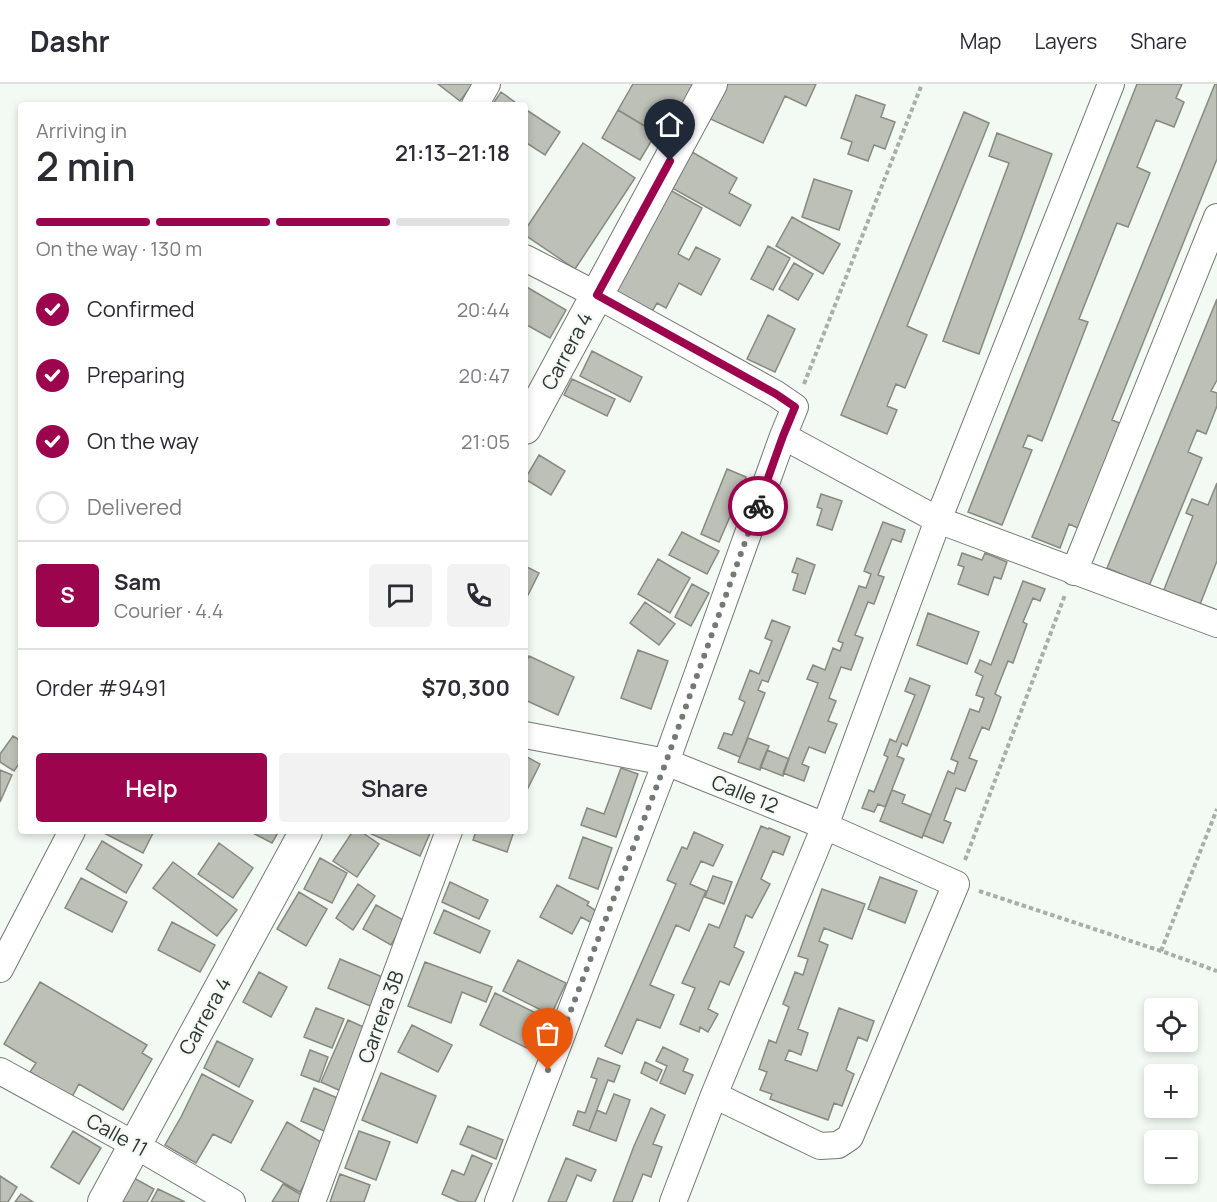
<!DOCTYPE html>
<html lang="en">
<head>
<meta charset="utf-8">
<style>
  :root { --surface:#fff; --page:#f2f2f3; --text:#2b2b33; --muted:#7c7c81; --line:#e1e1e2; --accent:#9d044e }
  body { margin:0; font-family:Manrope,sans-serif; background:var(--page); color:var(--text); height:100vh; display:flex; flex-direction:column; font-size:22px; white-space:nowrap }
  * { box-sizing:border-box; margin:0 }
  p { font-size:20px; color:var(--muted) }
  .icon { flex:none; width:33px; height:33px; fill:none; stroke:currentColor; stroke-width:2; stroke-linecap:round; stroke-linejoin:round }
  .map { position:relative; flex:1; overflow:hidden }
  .details { position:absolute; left:18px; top:18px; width:510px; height:732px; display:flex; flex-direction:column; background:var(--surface); border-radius:6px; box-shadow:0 3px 9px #0003 }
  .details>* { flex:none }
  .fabs { position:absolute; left:1144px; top:914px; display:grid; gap:12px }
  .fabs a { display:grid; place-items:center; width:54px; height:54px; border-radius:6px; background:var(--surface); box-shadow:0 3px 9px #0003; font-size:30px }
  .pin { position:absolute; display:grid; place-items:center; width:51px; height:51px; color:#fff; margin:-62px -26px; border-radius:50% 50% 50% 0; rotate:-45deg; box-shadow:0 0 6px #0007 }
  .pin .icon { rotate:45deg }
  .courier { position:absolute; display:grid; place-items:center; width:60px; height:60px; margin:-30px; border:4px solid #9d044e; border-radius:50%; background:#fff; color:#222; box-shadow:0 2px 8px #0007 }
  .headline em { font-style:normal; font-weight:600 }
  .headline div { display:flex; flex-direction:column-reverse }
  .headline { display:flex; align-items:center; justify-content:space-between; height:102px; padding:0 18px }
  h1 { font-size:39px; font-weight:600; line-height:45px }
  .bar { display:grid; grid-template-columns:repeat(4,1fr); gap:9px 6px; align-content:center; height:72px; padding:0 18px }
  .bar i { height:8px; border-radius:4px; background:var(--line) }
  .bar .selected { background:var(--accent) }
  .bar p { grid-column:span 4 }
  .line { display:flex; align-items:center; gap:15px; padding:0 18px; border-top:2px solid var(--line) }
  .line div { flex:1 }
  .round { display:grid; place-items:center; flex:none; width:63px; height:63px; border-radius:6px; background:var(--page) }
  ol { padding:0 18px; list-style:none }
  li { display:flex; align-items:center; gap:18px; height:66px }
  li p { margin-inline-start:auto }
  li .icon { padding:6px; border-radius:50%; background:var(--accent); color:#fff; stroke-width:4 }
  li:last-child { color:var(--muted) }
  li i { width:33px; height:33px; border:3px solid var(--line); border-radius:50% }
  .primary-button { display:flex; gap:12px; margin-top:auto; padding:12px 18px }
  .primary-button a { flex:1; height:69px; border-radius:6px; background:var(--accent); color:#fff; font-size:24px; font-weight:600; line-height:69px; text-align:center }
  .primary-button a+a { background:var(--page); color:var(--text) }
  header { display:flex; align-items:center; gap:36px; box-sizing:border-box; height:84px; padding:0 30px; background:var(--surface); border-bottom:2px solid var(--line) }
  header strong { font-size:28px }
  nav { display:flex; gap:33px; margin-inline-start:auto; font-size:21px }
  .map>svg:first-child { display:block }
  .building { fill:#bdc0b7; stroke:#878a81; stroke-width:1.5 }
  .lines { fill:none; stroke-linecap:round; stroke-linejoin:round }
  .minor-casing { stroke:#727a73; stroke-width:28 }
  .tertiary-casing { stroke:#727a73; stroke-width:34 }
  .path { stroke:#a8afa9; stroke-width:4; stroke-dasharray:4.5 3; stroke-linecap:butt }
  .minor { stroke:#fff; stroke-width:26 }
  .tertiary { stroke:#fff; stroke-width:32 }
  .done { stroke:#747975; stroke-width:6; stroke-dasharray:0 10.8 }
  .route { stroke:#9d044e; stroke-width:8 }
  .labels { text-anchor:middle; stroke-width:4.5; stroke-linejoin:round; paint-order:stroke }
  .street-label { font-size:20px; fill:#303431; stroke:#f2faf3 }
</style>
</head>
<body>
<header>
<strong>Dashr</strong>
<nav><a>Map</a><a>Layers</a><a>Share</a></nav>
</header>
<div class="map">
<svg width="1217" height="1118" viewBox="0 0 1217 1118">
  <rect width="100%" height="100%" fill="#f2faf3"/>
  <!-- building -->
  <path class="building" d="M438,0H473L460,17Z
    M633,0H696L665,54L618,26Z
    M722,0H816L806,22L785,12L763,59L706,33Z
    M1137,0H1182L1176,14L1184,18L1174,43L1156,36L1137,83L1150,89L1128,143L1117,139L1079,235L1088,238L1042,357L1028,351L1023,363L1032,366L1002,441L968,428Z
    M1215,0H1217V75L1112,336L1122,340L1080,445L1069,440L1060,464L1032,453Z
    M501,8L519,21H492Z
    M856,11L885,21L881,33L895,38L885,65L874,61L868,77L848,70L852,58L841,54Z
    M525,25L560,48L545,71L525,58Z
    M618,26L656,49L640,76L602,54Z
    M964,28L989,39L907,242L927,251L905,304L896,300L887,322L897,326L887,350L841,331Z
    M997,49L1052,70L979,270L943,257L1009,79L989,72Z
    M583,59L635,94L575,185L525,151V146Z
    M692,68L737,94L729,109L751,121L740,142L672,104Z
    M814,95L852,107L839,146L802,133Z
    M670,106L702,124L678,170L689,176L696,163L720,175L701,211L679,199L666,224L657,219L650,231L614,211Z
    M792,133L840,160L823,190L776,162Z
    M768,162L790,174L773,206L751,195Z
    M794,179L813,190L798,216L779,205Z
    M525,202L566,226L550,254L525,240Z
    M1217,215V296L1211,307L1217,309V322L1206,350L1197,346L1188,368L1202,374L1149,502L1107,484Z
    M768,231L795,245L775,288L747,275Z
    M592,267L642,293L630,318L580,292Z
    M572,295L615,315L607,332L564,311Z
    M539,371L565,387L551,411L525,395Z
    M727,385L746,393L742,403L749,406L739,431L732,428L719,458L701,450Z
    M1217,399V477L1199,523L1163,508L1193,432L1186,429L1192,415L1208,421Z
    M821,410L842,417L832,446L817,441L822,425L817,423Z
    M883,438L905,446L901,458L892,455L878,491L884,493L874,520L868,518L855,551L863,554L851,586L841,583L829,614L836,617L828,637L837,640L825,669L809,663L802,680L809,683L804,697L783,689L818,599L807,595L813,581L825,586L833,564L840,567L843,559L838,557L859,502L866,504L871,490L864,487Z
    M682,448L719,467L707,490L669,471Z
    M962,469L982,476L985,469L1007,478L1001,495L994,493L988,511L958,500L964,483L958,481Z
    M797,474L815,481L805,510L793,506L798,490L792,488Z
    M658,475L690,494L670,529L638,510Z
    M525,482L539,489L525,517Z
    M1023,497L1045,505L1040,517L1033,514L1023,538L1027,540L1013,579L1008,577L995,610L1001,613L989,646L982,643L969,674L977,677L965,707L956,704L944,736L951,739L943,759L923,751L948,687L954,690L958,678L951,675L970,625L979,628L984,614L976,611L983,592L975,588L980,576L991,581Z
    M692,500L709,509L691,542L675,533Z
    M645,518L675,540L659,561L630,539Z
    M928,529L979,548L967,580L917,561Z
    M772,536L790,543L768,598L762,596L758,606L765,609L740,673L718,664L724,649L732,651L745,618L739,615L750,586L759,590L772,557L765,554Z
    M638,566L668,577L651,625L621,614Z
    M529,572L574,593L558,631L525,616V581Z
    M910,594L930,602L907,662L902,659L897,672L904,675L885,723L878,720L874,728L862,724L869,706L874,708L888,673L884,671L890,655L896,658L915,611L905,607Z
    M13,652L21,657V677L14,687L0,678V670Z
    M748,654L769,662L760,686L738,678Z
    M767,666L789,675L783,692L760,683Z
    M525,672L540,680L525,710Z
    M621,684L638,690L616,753L581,741L587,724L604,730Z
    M0,686L12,691L0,718Z
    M892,706L905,711L902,719L931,731L922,754L880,737Z
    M761,742L768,745L769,744L790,753L783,771L773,767L761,795L770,800L752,834L746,831L734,863L744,868L729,901L720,897L708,925L718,930L708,948L700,943L699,948L680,940L695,904L682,899L709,840L719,844Z
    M100,747H154L143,769Z
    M249,747H279L272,759Z
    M353,747H360L379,760L357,793L333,777Z
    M365,747H431L420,772Z
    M476,747H514L507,768L473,756Z
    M694,748L723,761L713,782L701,777L690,800L706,807L689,847L676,841L650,901L674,911L660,944L637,935L622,970L605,962L676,800L667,796L682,763L687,765Z
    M583,753L612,764L598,805L569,794Z
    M102,757L142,781L126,809L86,785Z
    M219,759L253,784L233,814L198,790Z
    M320,774L347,789L332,819L304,805Z
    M173,778L237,826L217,852L153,804Z
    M713,792L732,798L724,820L705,813Z
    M880,793L917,807L905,839L868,825Z
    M81,794L127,818L112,848L65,824Z
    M450,798L488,816L479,835L442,818Z
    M358,800L375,812L353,846L336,834Z
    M557,801L589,818L587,821L598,828L592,839L581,833L572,850L540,833Z
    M822,805L865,820L852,855L824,844L819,857L828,861L798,945L808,949L801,971L789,966L785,976L817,987L839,924L874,937L867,957L858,953L846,986L854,990L842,1022L834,1019L828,1036L770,1015L772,1010L760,1006L767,988L759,985L769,956L776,959L789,923L783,920L795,888L803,891L808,875L798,872Z
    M299,808L327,825L306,862L277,845Z
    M376,821L405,837L391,861L363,845Z
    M444,826L490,847L480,869L434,849Z
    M172,838L215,861L200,888L158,866Z
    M340,875L387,895L375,924L328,904Z
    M518,876L566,899L551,931L503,907Z
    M425,878L492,903L486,918L462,908L451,939L408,922Z
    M259,888L287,903L271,933L243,918Z
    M40,898L147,961L142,969L152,975L123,1026L79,1000L72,1013L30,988L36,979L4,960Z
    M495,909L548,935L533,967L480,941Z
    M316,924L344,935L332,964L304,953Z
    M348,936L370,946L343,1008L321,998Z
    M412,941L452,961L438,988L398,968Z
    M217,957L253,975L239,1003L204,984Z
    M663,963L688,975L683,987L693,991L685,1010L660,999L667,982L656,977Z
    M310,966L328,973L319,998L301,991Z
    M598,974L620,982L614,998L608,996L589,1047L573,1041L578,1027L585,1029L597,995L591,993Z
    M645,978L662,986L657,997L641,989Z
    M381,989L436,1012L417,1059L362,1036Z
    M202,990L253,1017L231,1059L213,1050L196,1079L165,1061L181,1033Z
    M314,1004L342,1016L329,1049L301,1037Z
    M614,1010L630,1016L616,1057L589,1047L597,1026L606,1030Z
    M651,1024L665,1031L653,1060L662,1063L651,1093L643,1090L632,1118H613L634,1062Z
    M287,1038L326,1061L300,1108L261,1086Z
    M468,1042L503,1056L496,1075L460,1060Z
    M73,1047L101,1064L79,1100L51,1083Z
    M359,1047L390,1058L376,1096L345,1084Z
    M472,1071L492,1080L475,1118H460L442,1110L452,1086L464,1091Z
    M566,1074L596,1086L591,1097L577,1091L566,1118H548Z
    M340,1090L370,1101L364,1118H330Z
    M0,1092L17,1103L8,1118H0Z
    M132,1093L154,1105L147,1118H119Z
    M283,1100L305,1113L302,1118H272Z
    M158,1105L185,1118H151Z
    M21,1110L33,1118H15Z"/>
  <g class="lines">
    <!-- minor casing -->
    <g class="minor-casing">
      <path id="minor" d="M475,21L487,0
        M783,352L938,436L1217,540
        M1074,488L1217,133
        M525,651L666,678L825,742L956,800L850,1053L838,1061L820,1062L714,1011
        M0,885L72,747
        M0,987L135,1061L232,1118
        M312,1118L449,747
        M498,1118L666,678L783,352L795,323L776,310L597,211L525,174
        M673,1118L714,1011L825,742L938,436L1111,0"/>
    </g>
    <!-- tertiary casing -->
    <g class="tertiary-casing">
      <path id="tertiary" d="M525,344L711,0
        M104,1118L306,747"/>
    </g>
    <!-- path -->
    <path class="path" d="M804,300L922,0
      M965,776L1065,511
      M979,807L1161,867L1217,887
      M1161,867L1217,725"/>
    <!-- minor -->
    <use href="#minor" class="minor"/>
    <!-- tertiary -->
    <use href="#tertiary" class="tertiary"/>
  </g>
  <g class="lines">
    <!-- done -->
    <path class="done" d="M548,986L666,678L758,422"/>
    <!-- route -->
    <path class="route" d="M670,77L597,211L776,310L795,323L783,352L758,422"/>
  </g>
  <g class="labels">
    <!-- street labels -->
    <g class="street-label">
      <text transform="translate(567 267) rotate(-62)" y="7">Carrera 4</text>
      <text transform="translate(745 710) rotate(22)" y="7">Calle 12</text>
      <text transform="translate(205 932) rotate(-61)" y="7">Carrera 4</text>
      <text transform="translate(381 933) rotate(-70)" y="7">Carrera 3B</text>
      <text transform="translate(117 1051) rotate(29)" y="7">Calle 11</text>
    </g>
  </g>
</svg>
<div class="fabs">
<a><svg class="icon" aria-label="locate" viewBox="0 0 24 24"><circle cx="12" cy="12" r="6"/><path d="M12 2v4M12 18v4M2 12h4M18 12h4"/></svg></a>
<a>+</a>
<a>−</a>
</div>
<div class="pin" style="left:548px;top:986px;background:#ea580c"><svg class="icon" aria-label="bag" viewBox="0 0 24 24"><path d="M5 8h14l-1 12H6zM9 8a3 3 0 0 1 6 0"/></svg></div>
<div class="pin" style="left:670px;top:77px;background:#1f2937"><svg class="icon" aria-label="home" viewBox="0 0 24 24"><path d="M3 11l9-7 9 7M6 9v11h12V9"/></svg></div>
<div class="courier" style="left:758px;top:422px"><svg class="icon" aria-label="bike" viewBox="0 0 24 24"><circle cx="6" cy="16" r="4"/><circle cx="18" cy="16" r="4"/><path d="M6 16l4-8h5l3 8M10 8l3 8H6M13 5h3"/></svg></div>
<section class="details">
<div class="headline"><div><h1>2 min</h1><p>Arriving in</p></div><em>21:13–21:18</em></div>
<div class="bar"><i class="selected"></i><i class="selected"></i><i class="selected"></i><i></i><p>On the way · 130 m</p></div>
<ol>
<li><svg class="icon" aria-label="check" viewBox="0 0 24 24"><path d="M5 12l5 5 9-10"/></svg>Confirmed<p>20:44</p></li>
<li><svg class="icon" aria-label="check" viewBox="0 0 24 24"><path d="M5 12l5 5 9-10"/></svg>Preparing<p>20:47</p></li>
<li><svg class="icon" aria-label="check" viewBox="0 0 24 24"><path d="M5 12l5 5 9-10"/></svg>On the way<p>21:05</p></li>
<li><i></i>Delivered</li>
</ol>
<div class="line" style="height:108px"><b class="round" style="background:var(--accent);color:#fff">S</b><div><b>Sam</b><p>Courier · 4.4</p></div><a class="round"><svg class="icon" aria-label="chat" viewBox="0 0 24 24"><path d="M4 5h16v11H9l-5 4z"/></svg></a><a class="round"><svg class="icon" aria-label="phone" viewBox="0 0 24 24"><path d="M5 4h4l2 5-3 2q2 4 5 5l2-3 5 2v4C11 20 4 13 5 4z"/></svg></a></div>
<div class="line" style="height:78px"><div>Order #9491</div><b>$70,300</b></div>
<div class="primary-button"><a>Help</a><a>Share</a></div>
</section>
</div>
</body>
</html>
